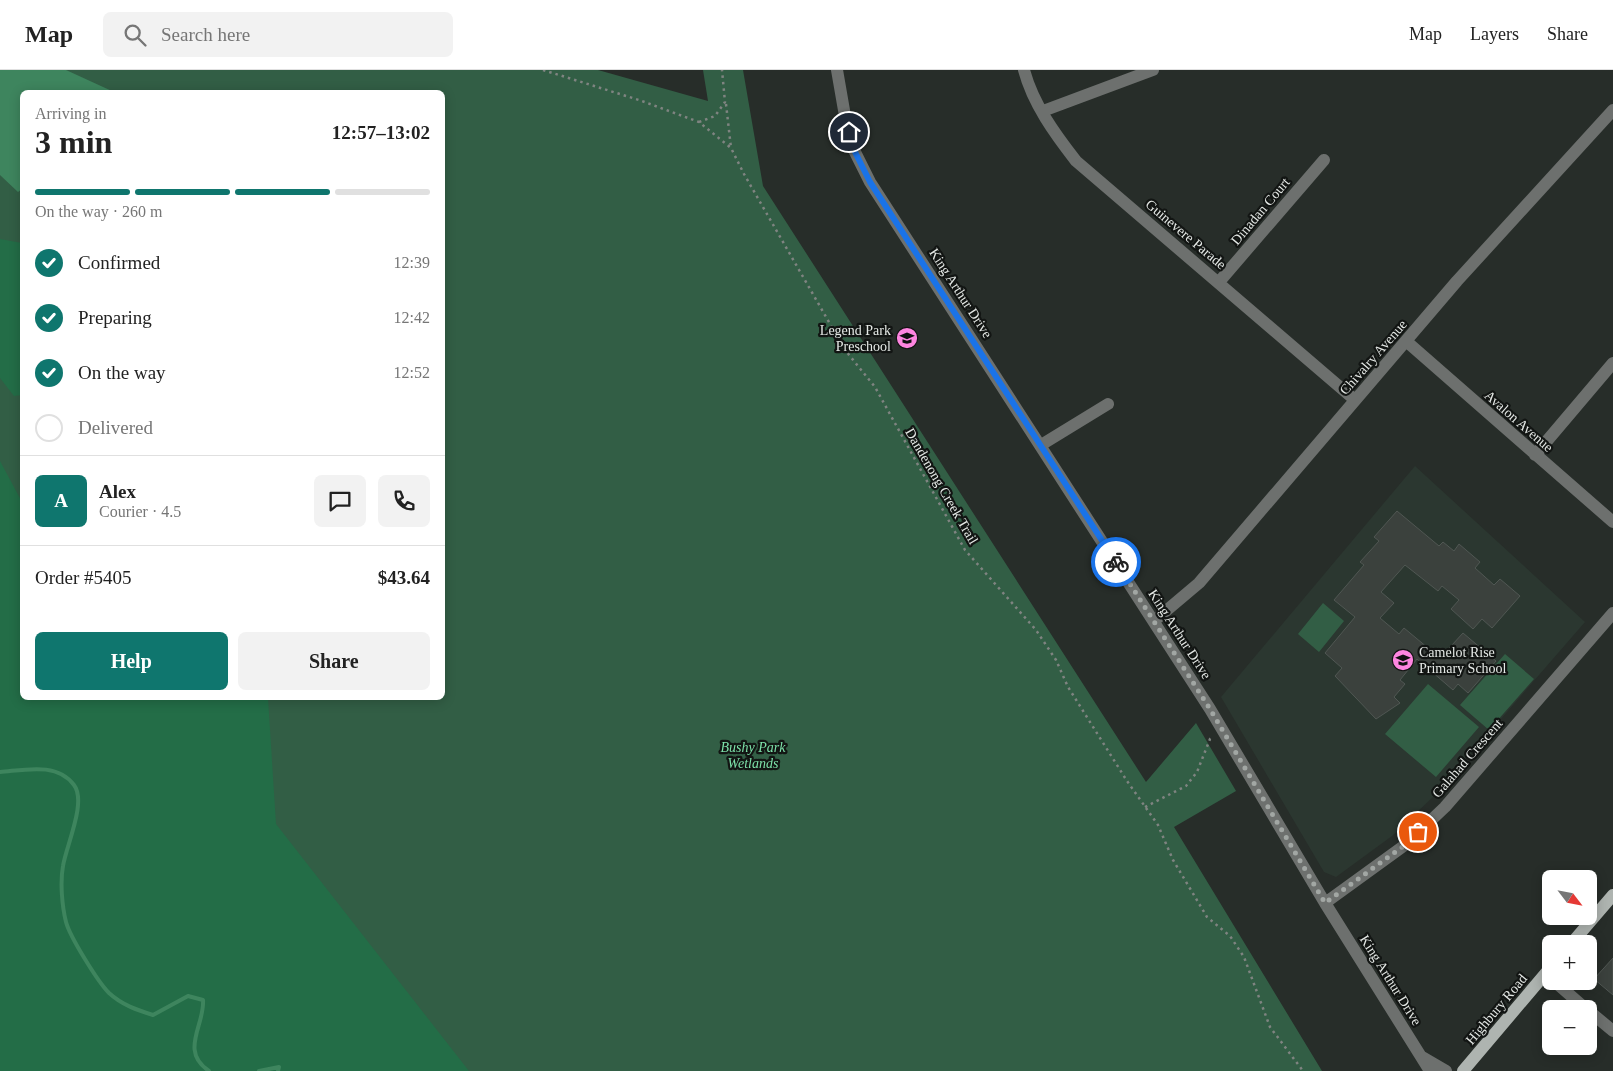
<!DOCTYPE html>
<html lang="en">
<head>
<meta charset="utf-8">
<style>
  :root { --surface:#fff; --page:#f2f2f2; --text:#222; --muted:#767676; --line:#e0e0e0; --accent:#0f766e }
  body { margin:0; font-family:"Times New Roman",serif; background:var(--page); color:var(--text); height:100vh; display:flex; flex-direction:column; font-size:19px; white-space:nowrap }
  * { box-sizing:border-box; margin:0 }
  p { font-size:16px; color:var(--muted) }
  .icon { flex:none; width:28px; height:28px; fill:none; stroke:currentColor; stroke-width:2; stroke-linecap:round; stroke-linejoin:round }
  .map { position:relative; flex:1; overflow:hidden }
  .panel { position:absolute; left:20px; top:20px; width:425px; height:610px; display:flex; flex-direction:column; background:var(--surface); border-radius:8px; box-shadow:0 2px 12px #0003 }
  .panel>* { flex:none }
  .needle { width:32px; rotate:122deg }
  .tools { position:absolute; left:1542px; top:800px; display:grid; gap:10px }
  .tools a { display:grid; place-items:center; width:55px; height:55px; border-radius:8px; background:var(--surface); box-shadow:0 2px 12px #0003; font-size:25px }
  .pin { position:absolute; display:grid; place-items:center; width:42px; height:42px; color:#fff; margin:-21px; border:2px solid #fff; border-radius:50%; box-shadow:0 1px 5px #0007 }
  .courier { position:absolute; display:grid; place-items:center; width:50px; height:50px; margin:-25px; border:4px solid #1a73e8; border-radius:50%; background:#fff; color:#222; box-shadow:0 1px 6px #0007 }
  .summary em { font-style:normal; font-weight:700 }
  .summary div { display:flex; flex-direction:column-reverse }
  .summary { display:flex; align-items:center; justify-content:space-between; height:85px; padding:0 15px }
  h1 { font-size:32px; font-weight:700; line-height:38px }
  .bar { display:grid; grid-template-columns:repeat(4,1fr); gap:8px 5px; align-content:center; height:60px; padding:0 15px }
  .bar i { height:6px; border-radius:4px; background:var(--line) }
  .bar .current { background:var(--accent) }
  .bar p { grid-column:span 4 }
  .line { display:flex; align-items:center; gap:12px; padding:0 15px; border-top:1px solid var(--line) }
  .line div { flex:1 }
  .round { display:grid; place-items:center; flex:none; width:52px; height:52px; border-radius:8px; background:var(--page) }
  ol { padding:0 15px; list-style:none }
  li { display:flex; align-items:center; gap:15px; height:55px }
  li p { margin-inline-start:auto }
  li .icon { padding:5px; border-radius:50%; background:var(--accent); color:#fff; stroke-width:4 }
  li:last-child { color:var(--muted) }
  li i { width:28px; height:28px; border:2px solid var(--line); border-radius:50% }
  .button { display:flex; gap:10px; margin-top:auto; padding:10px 15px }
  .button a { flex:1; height:58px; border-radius:8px; background:var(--accent); color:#fff; font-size:20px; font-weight:700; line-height:58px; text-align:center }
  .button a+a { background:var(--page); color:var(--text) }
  header { display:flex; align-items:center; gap:30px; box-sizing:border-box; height:70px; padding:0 25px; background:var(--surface); border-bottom:1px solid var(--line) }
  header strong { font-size:24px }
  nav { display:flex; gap:28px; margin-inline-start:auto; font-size:18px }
  .search { width:350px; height:45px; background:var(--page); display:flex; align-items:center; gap:12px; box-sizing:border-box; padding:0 18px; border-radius:8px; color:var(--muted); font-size:19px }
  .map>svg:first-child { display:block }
  .built { fill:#2b3730 }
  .green { fill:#325e45; fill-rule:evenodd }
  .forest { fill:#236d47 }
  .water { fill:#3e855e }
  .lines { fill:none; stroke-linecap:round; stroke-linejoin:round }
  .stream { stroke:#3e855e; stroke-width:4 }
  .building { fill:#3b413d; stroke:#505753 }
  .path { stroke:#7f8481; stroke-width:2.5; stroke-dasharray:2.5 4; stroke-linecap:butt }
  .minor { stroke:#6d706e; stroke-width:12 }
  .major { stroke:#aeb4b0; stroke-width:12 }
  .done { stroke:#a2a7a4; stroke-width:5; stroke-dasharray:0 9 }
  .route { stroke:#1a73e8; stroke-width:6 }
  .labels { text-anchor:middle; stroke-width:4.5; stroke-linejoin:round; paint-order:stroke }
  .street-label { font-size:14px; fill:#e5e9e6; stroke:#121513 }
  .poi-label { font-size:14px; fill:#e5e9e6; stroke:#121513; text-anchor:end }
  .park-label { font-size:14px; font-style:italic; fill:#7de1a9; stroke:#121513 }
</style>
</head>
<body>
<header>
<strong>Map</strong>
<div class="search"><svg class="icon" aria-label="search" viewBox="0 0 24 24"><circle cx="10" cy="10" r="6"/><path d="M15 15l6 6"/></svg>Search here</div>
<nav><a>Map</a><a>Layers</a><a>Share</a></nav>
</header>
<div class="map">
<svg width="1613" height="1001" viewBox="0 0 1613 1001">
  <rect width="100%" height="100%" fill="#272d29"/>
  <!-- built -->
  <path class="built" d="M1415,396L1585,552L1435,725L1392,766L1336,807L1324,802L1221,627Z"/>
  <!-- green -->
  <path class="green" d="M0,0H598L708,31L703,0H743L763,116L1146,712L1196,653L1236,721L1174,757L1322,1001H173L0,756ZM22,22H442V628H22Z
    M1323,533L1344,551L1319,582L1298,564Z
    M1505,584L1534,609L1489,660L1460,635Z
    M1428,614L1479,657L1436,707L1385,664Z"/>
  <!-- forest -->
  <path class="forest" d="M0,169L22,173V325L14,326L0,308Z
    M0,391L22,432V628H268L276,754L469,1001H0Z"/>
  <!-- water -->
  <path class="water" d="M0,0H66L114,22H22V119L18,122L0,105Z"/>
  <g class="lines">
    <!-- stream -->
    <path class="stream" d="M0,702C25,700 57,692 74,715C87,732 66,776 63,796C60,812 62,836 66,852C70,867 98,912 109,923C122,935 137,940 153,945L188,926L203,930C205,955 179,981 209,1001
      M259,1001L279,997L278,1001"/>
  </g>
  <!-- building -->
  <path class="building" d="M1397,441L1439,476L1443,472L1454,481L1459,474L1480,492L1475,498L1494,515L1500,509L1520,526L1492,558L1482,549L1473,559L1451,539L1459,530L1442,516L1438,521L1405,495L1381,522L1394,533L1380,548L1399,564L1404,558L1440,588L1463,563L1496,591L1468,623L1458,614L1453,620L1417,589L1400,610L1405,614L1394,627L1400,633L1376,649L1335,606L1342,598L1325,583L1355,547L1334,530L1364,495L1360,492L1379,471L1374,467Z
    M1613,888V925L1594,909Z"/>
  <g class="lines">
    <!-- path -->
    <path class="path" d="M543,0L639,30L699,52L731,78L744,104L845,280L875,317L965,480L1036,560L1056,590L1068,617L1127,711L1158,755L1173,790L1207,847L1230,866L1244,887L1270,957L1303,1001
      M726,34L731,78
      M699,52L715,46L725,32L722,0
      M1145,737L1186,716L1197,702L1210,669L1213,667"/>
    <!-- minor -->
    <path class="minor" d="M837,0L845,46L853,78L870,112L1210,639L1325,833L1430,1001
      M1024,0C1033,34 1055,64 1076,91L1355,330
      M1043,41L1153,0
      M1219,212L1324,90
      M1406,271L1613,452
      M1041,375L1108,334
      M1535,385L1613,293
      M1154,551L1199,513L1457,211L1613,40
      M1325,833L1405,775L1445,737L1613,543
      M1554,911L1586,939
      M1589,941L1613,961
      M1422,987L1446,1001"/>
    <!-- major -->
    <path class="major" d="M1571,874L1613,825
      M1463,1001L1551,897"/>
  </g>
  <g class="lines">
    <!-- done -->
    <path class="done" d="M1116,492L1210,639L1325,833L1405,775L1418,762"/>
    <!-- route -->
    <path class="route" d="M849,62L853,78L870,112L1116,492"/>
  </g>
  <!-- icons -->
  <defs>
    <g id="school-disc" transform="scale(1.125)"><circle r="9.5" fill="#fe85e0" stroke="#121513"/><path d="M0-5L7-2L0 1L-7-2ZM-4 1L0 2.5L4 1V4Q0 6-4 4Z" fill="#111"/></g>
  </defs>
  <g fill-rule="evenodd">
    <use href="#school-disc" x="907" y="268"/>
    <use href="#school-disc" x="1403" y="590"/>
  </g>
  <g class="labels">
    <!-- street labels -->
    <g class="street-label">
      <text transform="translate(1260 141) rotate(-50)" y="5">Dinadan Court</text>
      <text transform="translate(1186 164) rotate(40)" y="5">Guinevere Parade</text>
      <text transform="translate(961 223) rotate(57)" y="5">King Arthur Drive</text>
      <text transform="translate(1373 287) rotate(-49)" y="5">Chivalry Avenue</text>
      <text transform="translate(1519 351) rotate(41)" y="5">Avalon Avenue</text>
      <text transform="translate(942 416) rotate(60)" y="5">Dandenong Creek Trail</text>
      <text transform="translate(1180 564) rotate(57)" y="5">King Arthur Drive</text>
      <text transform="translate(1467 688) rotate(-49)" y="5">Galahad Crescent</text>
      <text transform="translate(1391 910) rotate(58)" y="5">King Arthur Drive</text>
      <text transform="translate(1496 939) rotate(-50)" y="5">Highbury Road</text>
    </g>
    <!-- poi labels -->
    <g class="poi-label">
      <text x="891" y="265">Legend Park<tspan x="891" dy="16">Preschool</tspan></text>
      <text x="1419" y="587" text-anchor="start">Camelot Rise<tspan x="1419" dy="16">Primary School</tspan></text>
    </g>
    <!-- park labels -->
    <g class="park-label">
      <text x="753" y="682">Bushy Park<tspan x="753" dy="16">Wetlands</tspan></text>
    </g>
  </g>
</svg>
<div class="tools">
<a><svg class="needle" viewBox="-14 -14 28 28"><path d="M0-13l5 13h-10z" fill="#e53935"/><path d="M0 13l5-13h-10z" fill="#767676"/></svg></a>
<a>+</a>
<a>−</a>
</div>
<div class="pin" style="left:1418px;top:762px;background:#ea580c"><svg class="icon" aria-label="bag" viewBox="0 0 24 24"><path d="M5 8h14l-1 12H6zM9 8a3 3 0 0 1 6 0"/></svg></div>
<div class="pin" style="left:849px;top:62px;background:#1f2937"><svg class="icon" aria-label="home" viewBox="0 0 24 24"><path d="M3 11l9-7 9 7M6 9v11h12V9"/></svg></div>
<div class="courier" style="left:1116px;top:492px"><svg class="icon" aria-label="bike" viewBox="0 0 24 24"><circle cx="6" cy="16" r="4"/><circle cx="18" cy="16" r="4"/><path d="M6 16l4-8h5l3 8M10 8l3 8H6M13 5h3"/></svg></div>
<section class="panel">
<div class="summary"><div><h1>3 min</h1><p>Arriving in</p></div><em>12:57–13:02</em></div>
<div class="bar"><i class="current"></i><i class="current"></i><i class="current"></i><i></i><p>On the way · 260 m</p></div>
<ol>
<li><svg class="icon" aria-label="check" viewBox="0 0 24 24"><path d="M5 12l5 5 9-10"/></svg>Confirmed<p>12:39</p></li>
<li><svg class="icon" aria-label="check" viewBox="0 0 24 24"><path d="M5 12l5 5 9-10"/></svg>Preparing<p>12:42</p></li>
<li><svg class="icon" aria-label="check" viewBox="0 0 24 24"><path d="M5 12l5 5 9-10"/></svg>On the way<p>12:52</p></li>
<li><i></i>Delivered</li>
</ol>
<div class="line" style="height:90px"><b class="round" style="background:var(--accent);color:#fff">A</b><div><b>Alex</b><p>Courier · 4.5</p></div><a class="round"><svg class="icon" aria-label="chat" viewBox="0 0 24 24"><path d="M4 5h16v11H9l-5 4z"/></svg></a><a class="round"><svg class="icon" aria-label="phone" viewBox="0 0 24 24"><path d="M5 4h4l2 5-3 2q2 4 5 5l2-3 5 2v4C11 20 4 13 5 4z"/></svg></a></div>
<div class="line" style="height:65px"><div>Order #5405</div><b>$43.64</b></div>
<div class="button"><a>Help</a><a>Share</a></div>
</section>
</div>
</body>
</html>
